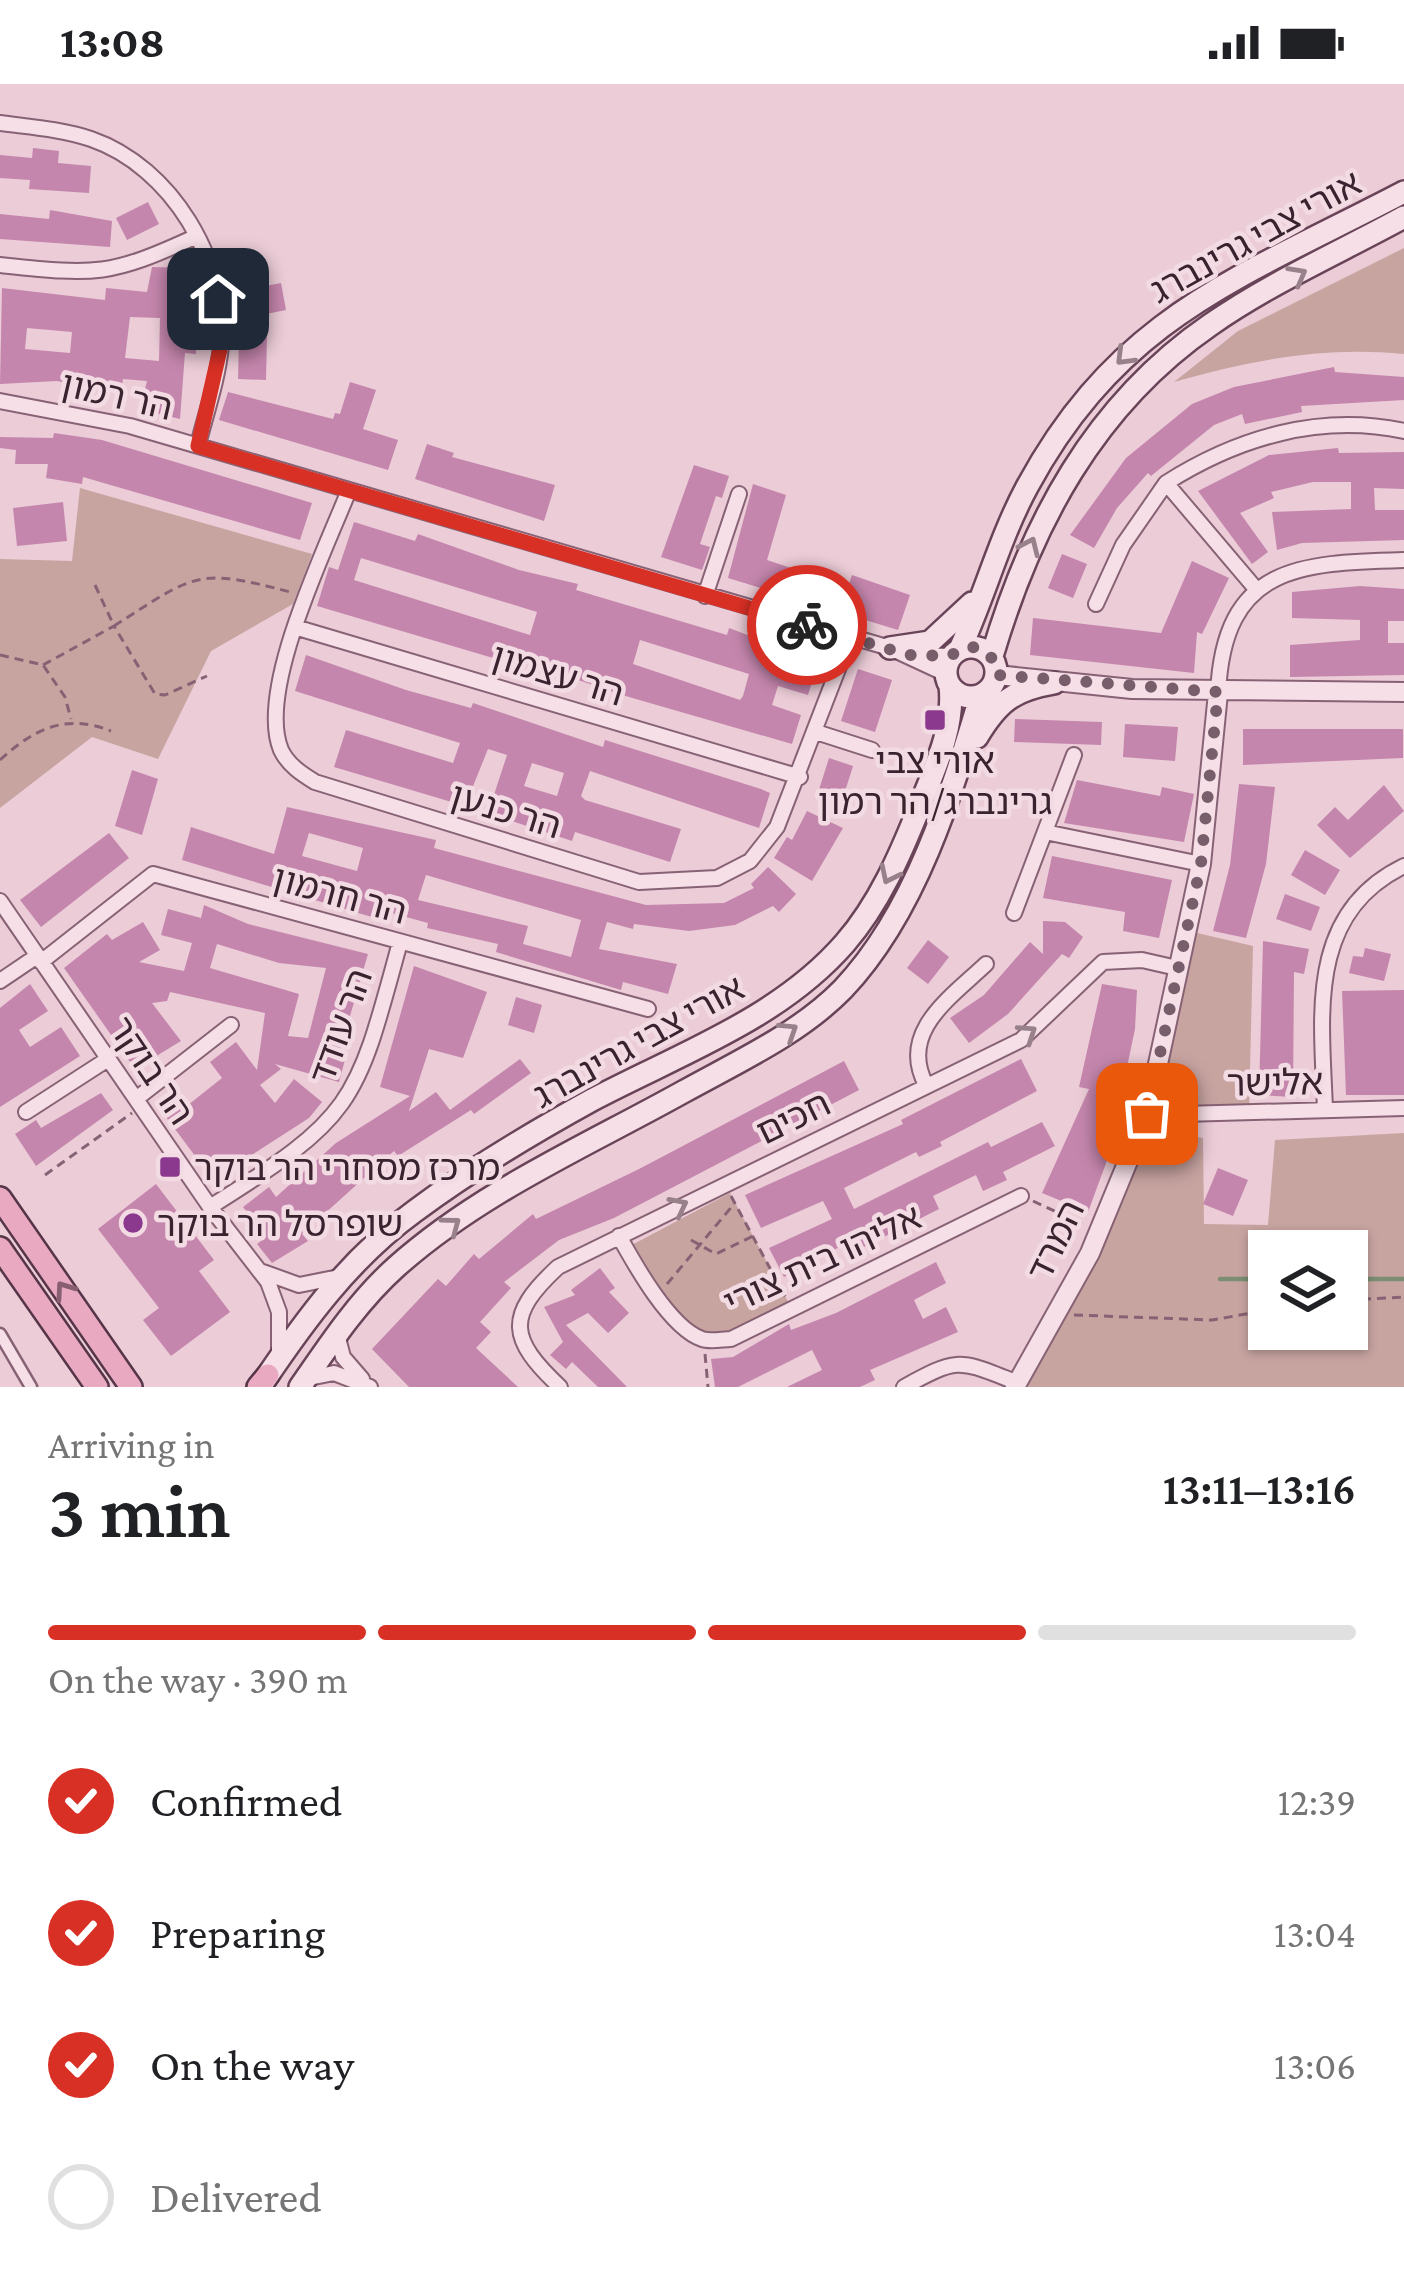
<!DOCTYPE html>
<html lang="en">
<head>
<meta charset="utf-8">
<style>
  :root { --surface:#fff; --page:#f6f6f6; --text:#202124; --muted:#757577; --line:#e0e0e0; --accent:#d93025 }
  body { margin:0; font-family:"Crimson Pro","Noto Sans Hebrew",serif; background:var(--page); color:var(--text); height:100vh; display:flex; flex-direction:column; font-size:45px; white-space:nowrap }
  * { box-sizing:border-box; margin:0 }
  p { font-size:39px; color:var(--muted) }
  .icon { flex:none; width:66px; height:66px; fill:none; stroke:currentColor; stroke-width:2; stroke-linecap:round; stroke-linejoin:round }
  .map { position:relative; height:1303px; overflow:hidden }
  .drawer { display:flex; flex-direction:column; background:var(--surface); flex:1 }
  .drawer>* { flex:none }
  .fabs { position:absolute; left:1248px; top:1146px; display:grid; gap:24px }
  .fabs a { display:grid; place-items:center; width:120px; height:120px; border-radius:0px; background:var(--surface); box-shadow:0 3px 9px #0004; font-size:60px }
  .pin { position:absolute; display:grid; place-items:center; width:102px; height:102px; color:#fff; margin:-51px; border-radius:24px; box-shadow:0 6px 18px #0006 }
  .courier { position:absolute; display:grid; place-items:center; width:120px; height:120px; margin:-60px; border:9px solid #d93025; border-radius:50%; background:#fff; color:#222; box-shadow:0 3px 15px #0007 }
  .head em { font-style:normal; font-weight:600 }
  .head div { display:flex; flex-direction:column-reverse }
  .head { display:flex; align-items:center; justify-content:space-between; height:204px; padding:0 48px }
  h1 { font-size:78px; font-weight:600; line-height:90px }
  .bar { display:grid; grid-template-columns:repeat(4,1fr); gap:18px 12px; align-content:center; height:144px; padding:0 48px }
  .bar i { height:15px; border-radius:9px; background:var(--line) }
  .bar .current { background:var(--accent) }
  .bar p { grid-column:span 4 }
  ol { padding:0 48px; list-style:none }
  li { display:flex; align-items:center; gap:36px; height:132px }
  li p { margin-inline-start:auto }
  li .icon { padding:12px; border-radius:50%; background:var(--accent); color:#fff; stroke-width:4 }
  li:last-child { color:var(--muted) }
  li i { width:66px; height:66px; border:6px solid var(--line); border-radius:50% }
  .status { display:flex; justify-content:space-between; align-items:center; height:84px; padding:0 60px; background:var(--surface); direction:ltr }
  .status svg { height:33px; fill:currentColor }
  .map>svg:first-child { display:block }
  .green { fill:#c8a4a1; fill-rule:evenodd }
  .lines { fill:none; stroke-linecap:round; stroke-linejoin:round }
  .stream { stroke:#7b8e73; stroke-width:4.5 }
  .building { fill:#c586ad; fill-rule:evenodd }
  .pedestrian-casing { stroke:#876274; stroke-width:15 }
  .minor-casing { stroke:#876274; stroke-width:18 }
  .tertiary-casing { stroke:#876274; stroke-width:22 }
  .secondary-casing { stroke:#694458; stroke-width:26 }
  .primary-casing { stroke:#553547; stroke-width:26 }
  .path { stroke:#876274; stroke-width:3; stroke-dasharray:9 6; stroke-linecap:butt }
  .pedestrian { stroke:#f6dfe7; stroke-width:10 }
  .minor { stroke:#f6dfe7; stroke-width:14 }
  .tertiary { stroke:#f6dfe7; stroke-width:18 }
  .secondary { stroke:#f6dfe7; stroke-width:21 }
  .primary { stroke:#e9a9c0; stroke-width:21 }
  .oneway { stroke:#98818b }
  .oneway2 { stroke:#885f70 }
  .done { stroke:#775e6a; stroke-width:12; stroke-dasharray:0 21.6 }
  .route { stroke:#d93025; stroke-width:15 }
  .poi-dot { fill:#8b388f; stroke:#f3dbe3; stroke-width:4.5 }
  .labels { text-anchor:middle; stroke-width:9; stroke-linejoin:round; paint-order:stroke }
  .street-label { font-size:36px; fill:#39232f; stroke:#f3dbe3 }
  .poi-label { font-size:36px; fill:#39232f; stroke:#f3dbe3; text-anchor:start }
</style>
</head>
<body>
<div class="status"><b>13:08</b><svg viewBox="0 0 49 12"><path d="M0 12V9h3v3zM5 12V6h3v6zM10 12V3h3v9zM15 12V0h3v12zM26 1h20v11H26zM47 4h2v5h-2z"/></svg></div>
<div class="map">
<svg width="1404" height="1303" viewBox="0 0 1404 1303">
  <rect width="100%" height="100%" fill="#ebccd7"/>
  <!-- green -->
  <path class="green" d="M1404,164V270C1323,262 1253,276 1174,298L1238,247Z
    M80,404L312,470L293,520L211,567L158,675L92,653L0,724V475L72,477Z
    M1193,848L1253,862L1249,1027L1155,1025Z
    M1153,1041L1197,1044V1053L1203,1054L1204,1140L1268,1141L1275,1056L1404,1049V1303H1024L1058,1243ZM1269,1167H1347V1245H1269Z
    M730,1109L793,1227L703,1256L690,1247L626,1164Z"/>
  <g class="lines">
    <!-- stream -->
    <path class="stream" d="M1220,1195H1269
      M1347,1195H1404"/>
  </g>
  <!-- building -->
  <path class="building" d="M33,64L59,67L58,79L91,82L89,109L29,105L30,96L0,94V71L32,74Z
    M148,118L159,140L127,156L116,134Z
    M50,126L112,137L110,163L0,155V130L49,135Z
    M152,183L194,184V207H183L182,248L196,251V270L185,269L180,335L140,325L147,297L123,295L121,309L57,297L0,300L2,204L105,216L106,204L147,208ZM130,233L160,234L159,277L125,274ZM27,244L72,248L70,269L25,265Z
    M281,199L286,226L241,235L235,208Z
    M239,252H267L266,296L238,295Z
    M1334,283L1335,288L1404,293V316L1301,322L1302,328L1245,340L1242,330L1214,341L1151,392L1148,389L1117,424L1094,464L1070,451L1126,374L1192,320L1234,303Z
    M350,298L376,306L363,345L398,356L388,386L219,336L228,308L333,335L335,329L340,330Z
    M54,349L102,356L312,419L300,456L83,393L82,400L46,394L48,380H15L16,366L0,364V353L53,354Z
    M427,360L454,369L452,373L555,401L544,437L415,395Z
    M1338,364L1339,369L1404,368V405L1374,404L1375,426H1404V456L1302,459L1277,466L1272,428L1351,425V398H1313L1271,408L1274,414L1240,429L1268,468L1252,480L1198,407L1269,371Z
    M694,381L729,392L722,414L716,412L700,460L710,463L702,486L661,473Z
    M753,400L786,411L767,476L848,503L852,491L910,511L898,546L728,494Z
    M63,418L67,457L17,462L13,424Z
    M354,438L415,457L418,450L519,486L578,500L576,506L727,551L729,544L818,578L808,611L778,602L772,621L801,631L792,660L629,613L563,591L565,584L517,568L513,580L317,522L329,483L338,486ZM361,474L537,528L530,551L354,496ZM640,556L749,590L743,612L740,616L633,580Z
    M1062,470L1087,480L1073,514L1048,504Z
    M1192,477L1229,494L1202,550L1197,548L1194,589L1030,571L1033,534L1161,549Z
    M1360,502L1404,505V537H1388V559H1404V591L1290,593V561L1360,556V536L1292,534V508Z
    M306,571L406,606L471,624L473,619L603,663L605,656L761,705L770,709L759,744L590,687L581,712L585,716L681,745L670,778L575,748L572,757L488,729L507,671L488,665L465,722L334,683L346,646L453,679L460,659L295,607ZM532,679L564,689L557,712L524,702Z
    M858,585L892,596L875,648L841,637Z
    M1015,635L1102,638L1101,661L1014,658Z
    M1125,640L1178,643L1175,677L1123,673Z
    M1243,645H1403V674L1243,681Z
    M829,674L853,682L841,720L817,712Z
    M132,686L158,695L142,751L115,742Z
    M1077,696L1160,712L1162,703L1194,710L1184,758L1064,739Z
    M1239,700L1275,703L1266,780L1246,854L1213,847L1230,781Z
    M1384,701L1404,727L1350,774L1317,741L1335,723L1348,736Z
    M287,723L436,756L434,764L646,821L724,819L754,804L751,800L768,783L796,810L779,828L773,822L735,841L689,847L634,840L633,845L607,838L599,865L677,880L668,910L623,898L621,906L496,868L498,860L427,844L428,839L377,825L375,834L182,776L191,743L274,770ZM309,749L363,764L357,787L302,772ZM426,791L581,836L571,873L523,860L528,842L418,816Z
    M807,727L843,744L812,797L774,774L787,753L792,756Z
    M109,749L129,774L41,843L20,816Z
    M1305,766L1340,786L1325,811L1291,791Z
    M1052,772L1172,796L1159,854L1123,847L1125,828L1043,814Z
    M1285,810L1320,823L1311,847L1276,835Z
    M204,821L248,840L368,870L339,970L346,972L339,998L275,980L281,985L260,1001L275,1019L294,995L322,1018L309,1034L213,1096L160,1025L179,1010L188,1021L222,994L210,978L236,958L257,986L265,929L170,908L167,917L152,919L181,957L135,985L64,884L107,850L112,856L143,838L160,866L139,878L184,887L192,859L161,851L168,825L201,834ZM217,860L279,879L326,884L308,954L288,952L299,910L210,884Z
    M1043,837L1065,838L1083,853L1069,874L1062,870L1008,930L969,959L950,934L984,911L1030,858L1043,870Z
    M928,856L949,873L928,900L907,884Z
    M1263,857L1309,865L1304,890L1294,888L1293,1013L1259,1011Z
    M1365,864L1391,870L1384,897L1349,889L1353,872L1363,873Z
    M414,882L487,908L463,974L429,965L409,1027L436,1008L450,1026L520,975L531,989L474,1030L471,1026L398,1072L394,1067L302,1150L308,1157L272,1179L257,1160L266,1153L243,1123L269,1103L276,1113L336,1059L410,1012L380,1003Z
    M30,900L48,927L19,946L30,963L61,943L80,972L0,1023V924Z
    M1102,900L1137,906L1135,945L1118,1026L1104,1060L1112,1063L1088,1128L1042,1109L1089,1005L1079,1003Z
    M1404,906V1011H1346L1342,907Z
    M516,913L542,921L534,949L508,941Z
    M1021,975L1037,1007L940,1058L942,1062L919,1073L916,1068L844,1104L854,1125L988,1058L991,1063L1042,1038L1055,1062L1003,1088L1007,1096L983,1107L976,1091L933,1112L939,1125L852,1169L847,1159L784,1193L769,1164L832,1135L823,1117L761,1144L745,1111L903,1040L901,1036Z
    M844,977L859,1006L614,1134L559,1156L504,1198L511,1204L480,1238L491,1248L476,1264L518,1303H409L372,1265L438,1195L446,1202L474,1170L479,1175L533,1130L536,1135L639,1085Z
    M101,1009L113,1026L36,1082L15,1050L36,1036L41,1044Z
    M1218,1084L1248,1096L1233,1132L1203,1120Z
    M156,1100L214,1176L199,1187L230,1228L171,1272L143,1236L159,1224L98,1145Z
    M936,1178L946,1199L914,1216L923,1235L946,1223L958,1248L870,1286L875,1296L860,1303H787L822,1286L812,1266L738,1303H715L711,1275L733,1273L789,1240L791,1246L836,1229Z
    M600,1184L615,1204L609,1208L629,1229L608,1249L588,1229L566,1241L627,1303H598L572,1278L566,1285L550,1271L563,1258L544,1223L575,1211L571,1206Z"/>
  <g class="lines">
    <!-- pedestrian casing -->
    <g class="pedestrian-casing">
      <path id="pedestrian" d="M0,1250L31,1303"/>
    </g>
    <!-- minor casing -->
    <g class="minor-casing">
      <path id="minor" d="M0,39C30,43 62,45 91,55C172,83 228,178 221,262C218,295 206,329 198,361
        M0,181C96,191 108,193 197,152
        M0,317L130,342L890,564L946,590
        M349,406C326,465 256,606 281,666C288,681 302,690 315,698L639,798L717,794L750,777L777,743L850,554
        M1256,505L1166,399C1237,354 1319,329 1404,347
        M705,512L739,410
        M1096,520L1123,461L1166,399
        M298,544L800,693
        M914,571L951,572
        M1218,609C1224,481 1299,479 1404,476
        M816,648L872,666
        M1045,748L1201,780
        M0,817L210,1123L268,1198L279,1228V1270
        M1014,829L1074,671
        M41,878L153,790L648,925
        M0,897L37,872
        M926,1001C898,948 950,914 986,880
        M136,1015L231,941
        M1325,1026C1322,934 1305,830 1404,782
        M26,1028L108,975
        M1147,1031L1404,1024
        M210,1123C355,1032 356,1021 400,858
        M619,1152C635,1181 670,1244 702,1255C710,1258 723,1255 731,1255L1021,1112
        M263,1188L299,1201L339,1193
        M337,1250L343,1273L362,1295
        M309,1294L334,1289L370,1303
        M560,1303C509,1255 505,1232 558,1183L1021,956L1103,878L1142,876L1177,884
        M904,1303C960,1272 959,1276 1018,1299"/>
    </g>
    <!-- tertiary casing -->
    <g class="tertiary-casing">
      <path id="tertiary" d="M997,591L1132,605L1404,608
        M1015,1303L1090,1169L1147,1031L1201,780L1218,609"/>
    </g>
    <!-- secondary casing -->
    <g class="secondary-casing">
      <path id="secondary" d="M946 588a25 25 0 1 1 50 0a25 25 0 1 1-50 0Z
        M890,564L930,558L972,519
        M960,565C985,511 999,455 1027,403C1120,231 1242,193 1404,108
        M992,572C1031,440 1094,321 1210,241C1270,199 1340,168 1404,133
        M977,653C998,618 1013,606 1054,599
        M260,1303C304,1237 350,1174 415,1127C470,1086 532,1049 592,1016C679,970 779,935 845,859C879,820 900,771 919,724C934,686 955,643 950,602
        M300,1303C329,1261 358,1217 396,1183C480,1108 586,1062 683,1008C737,978 799,950 843,905C916,828 951,711 981,611"/>
    </g>
    <!-- primary casing -->
    <g class="primary-casing">
      <path id="primary" d="M0,1114L131,1303
        M0,1164L97,1303
        M258,1303L268,1291"/>
    </g>
    <!-- path -->
    <path class="path" d="M95,501L114,542C197,489 196,483 294,509
      M0,571L43,581L65,613L71,635
      M43,581L114,542L155,610L165,611L207,592
      M0,676C34,645 65,629 111,647
      M45,1091L132,1029
      M731,1112L786,1214
      M1033,1117L1085,1141
      M691,1156L716,1170L753,1152
      M667,1200L734,1120
      M1347,1216L1404,1213
      M1074,1231L1212,1236L1269,1226
      M705,1270L708,1303"/>
    <!-- pedestrian -->
    <use href="#pedestrian" class="pedestrian"/>
    <!-- minor -->
    <use href="#minor" class="minor"/>
    <!-- tertiary -->
    <use href="#tertiary" class="tertiary"/>
    <!-- secondary -->
    <use href="#secondary" class="secondary"/>
    <!-- primary -->
    <use href="#primary" class="primary"/>
  </g>
  <!-- one-way arrows -->
  <defs><path id="oneway-chevron" d="M-2-3.5L2.5 0L-2 3.5" fill="none" stroke-width="1.6" stroke-linecap="round" stroke-linejoin="round" transform="scale(3)"/></defs>
  <g class="oneway">
    <use href="#oneway-chevron" transform="translate(1298 191) rotate(-29)"/>
    <use href="#oneway-chevron" transform="translate(1124 273) rotate(135)"/>
    <use href="#oneway-chevron" transform="translate(1030 462) rotate(-66)"/>
    <use href="#oneway-chevron" transform="translate(889 791) rotate(116)"/>
    <use href="#oneway-chevron" transform="translate(789 947) rotate(-33)"/>
    <use href="#oneway-chevron" transform="translate(1028 949) rotate(-34)"/>
    <use href="#oneway-chevron" transform="translate(679 1122) rotate(-27)"/>
    <use href="#oneway-chevron" transform="translate(452 1141) rotate(-37)"/>
  </g>
  <use class="oneway2" href="#oneway-chevron" transform="translate(64 1206) rotate(-125)"/>
  <g class="lines">
    <!-- done -->
    <path class="done" d="M807,541L909,571L951,572C972,554 995,565 997,591L1218,608L1201,780L1147,1030"/>
    <!-- route -->
    <path class="route" d="M218,215L221,261L198,362L807,541"/>
  </g>
  <!-- markers -->
  <g class="poi-dot">
    <rect x="923" y="624" width="24" height="24" rx="6"/>
    <rect x="158" y="1071" width="24" height="24" rx="6"/>
    <circle cx="133" cy="1139" r="12"/>
  </g>
  <g class="labels">
    <!-- street labels -->
    <g class="street-label">
      <text transform="translate(1255 152) rotate(-29)" y="13">אורי צבי גרינברג</text>
      <text transform="translate(117 311) rotate(13)" y="13">הר רמון</text>
      <text transform="translate(558 590) rotate(17)" y="13">הר עצמון</text>
      <text transform="translate(506 726) rotate(17)" y="13">הר כנען</text>
      <text transform="translate(340 810) rotate(15)" y="13">הר חרמון</text>
      <text transform="translate(340 942) rotate(-70)" y="13">הר עודד</text>
      <text transform="translate(638 957) rotate(-29)" y="13">אורי צבי גרינברג</text>
      <text transform="translate(152 986) rotate(56)" y="13">הר בוקר</text>
      <text transform="translate(1275 998) rotate(-1)" y="13">אלישר</text>
      <text transform="translate(793 1033) rotate(-26)" y="13">חכים</text>
      <text transform="translate(1055 1156) rotate(-64)" y="13">המרד</text>
      <text transform="translate(822 1175) rotate(-25)" y="13">אליהו בית צורי</text>
    </g>
    <!-- poi labels -->
    <g class="poi-label">
      <text x="935" y="689" text-anchor="middle">אורי צבי<tspan x="935" dy="41">גרינברג/הר רמון</tspan></text>
      <text x="194" y="1096">מרכז מסחרי הר בוקר</text>
      <text x="157" y="1152">שופרסל הר בוקר</text>
    </g>
  </g>
</svg>
<div class="fabs">
<a><svg class="icon" aria-label="layers" viewBox="0 0 24 24"><path d="M12 4l9 5-9 5-9-5zM3 14l9 5 9-5"/></svg></a>
</div>
<div class="pin" style="left:1147px;top:1030px;background:#ea580c"><svg class="icon" aria-label="bag" viewBox="0 0 24 24"><path d="M5 8h14l-1 12H6zM9 8a3 3 0 0 1 6 0"/></svg></div>
<div class="pin" style="left:218px;top:215px;background:#1f2937"><svg class="icon" aria-label="home" viewBox="0 0 24 24"><path d="M3 11l9-7 9 7M6 9v11h12V9"/></svg></div>
<div class="courier" style="left:807px;top:541px"><svg class="icon" aria-label="bike" viewBox="0 0 24 24"><circle cx="6" cy="16" r="4"/><circle cx="18" cy="16" r="4"/><path d="M6 16l4-8h5l3 8M10 8l3 8H6M13 5h3"/></svg></div>
</div>
<section class="drawer">
<div class="head"><div><h1>3 min</h1><p>Arriving in</p></div><em>13:11–13:16</em></div>
<div class="bar"><i class="current"></i><i class="current"></i><i class="current"></i><i></i><p>On the way · 390 m</p></div>
<ol>
<li><svg class="icon" aria-label="check" viewBox="0 0 24 24"><path d="M5 12l5 5 9-10"/></svg>Confirmed<p>12:39</p></li>
<li><svg class="icon" aria-label="check" viewBox="0 0 24 24"><path d="M5 12l5 5 9-10"/></svg>Preparing<p>13:04</p></li>
<li><svg class="icon" aria-label="check" viewBox="0 0 24 24"><path d="M5 12l5 5 9-10"/></svg>On the way<p>13:06</p></li>
<li><i></i>Delivered</li>
</ol>
</section>
</body>
</html>
